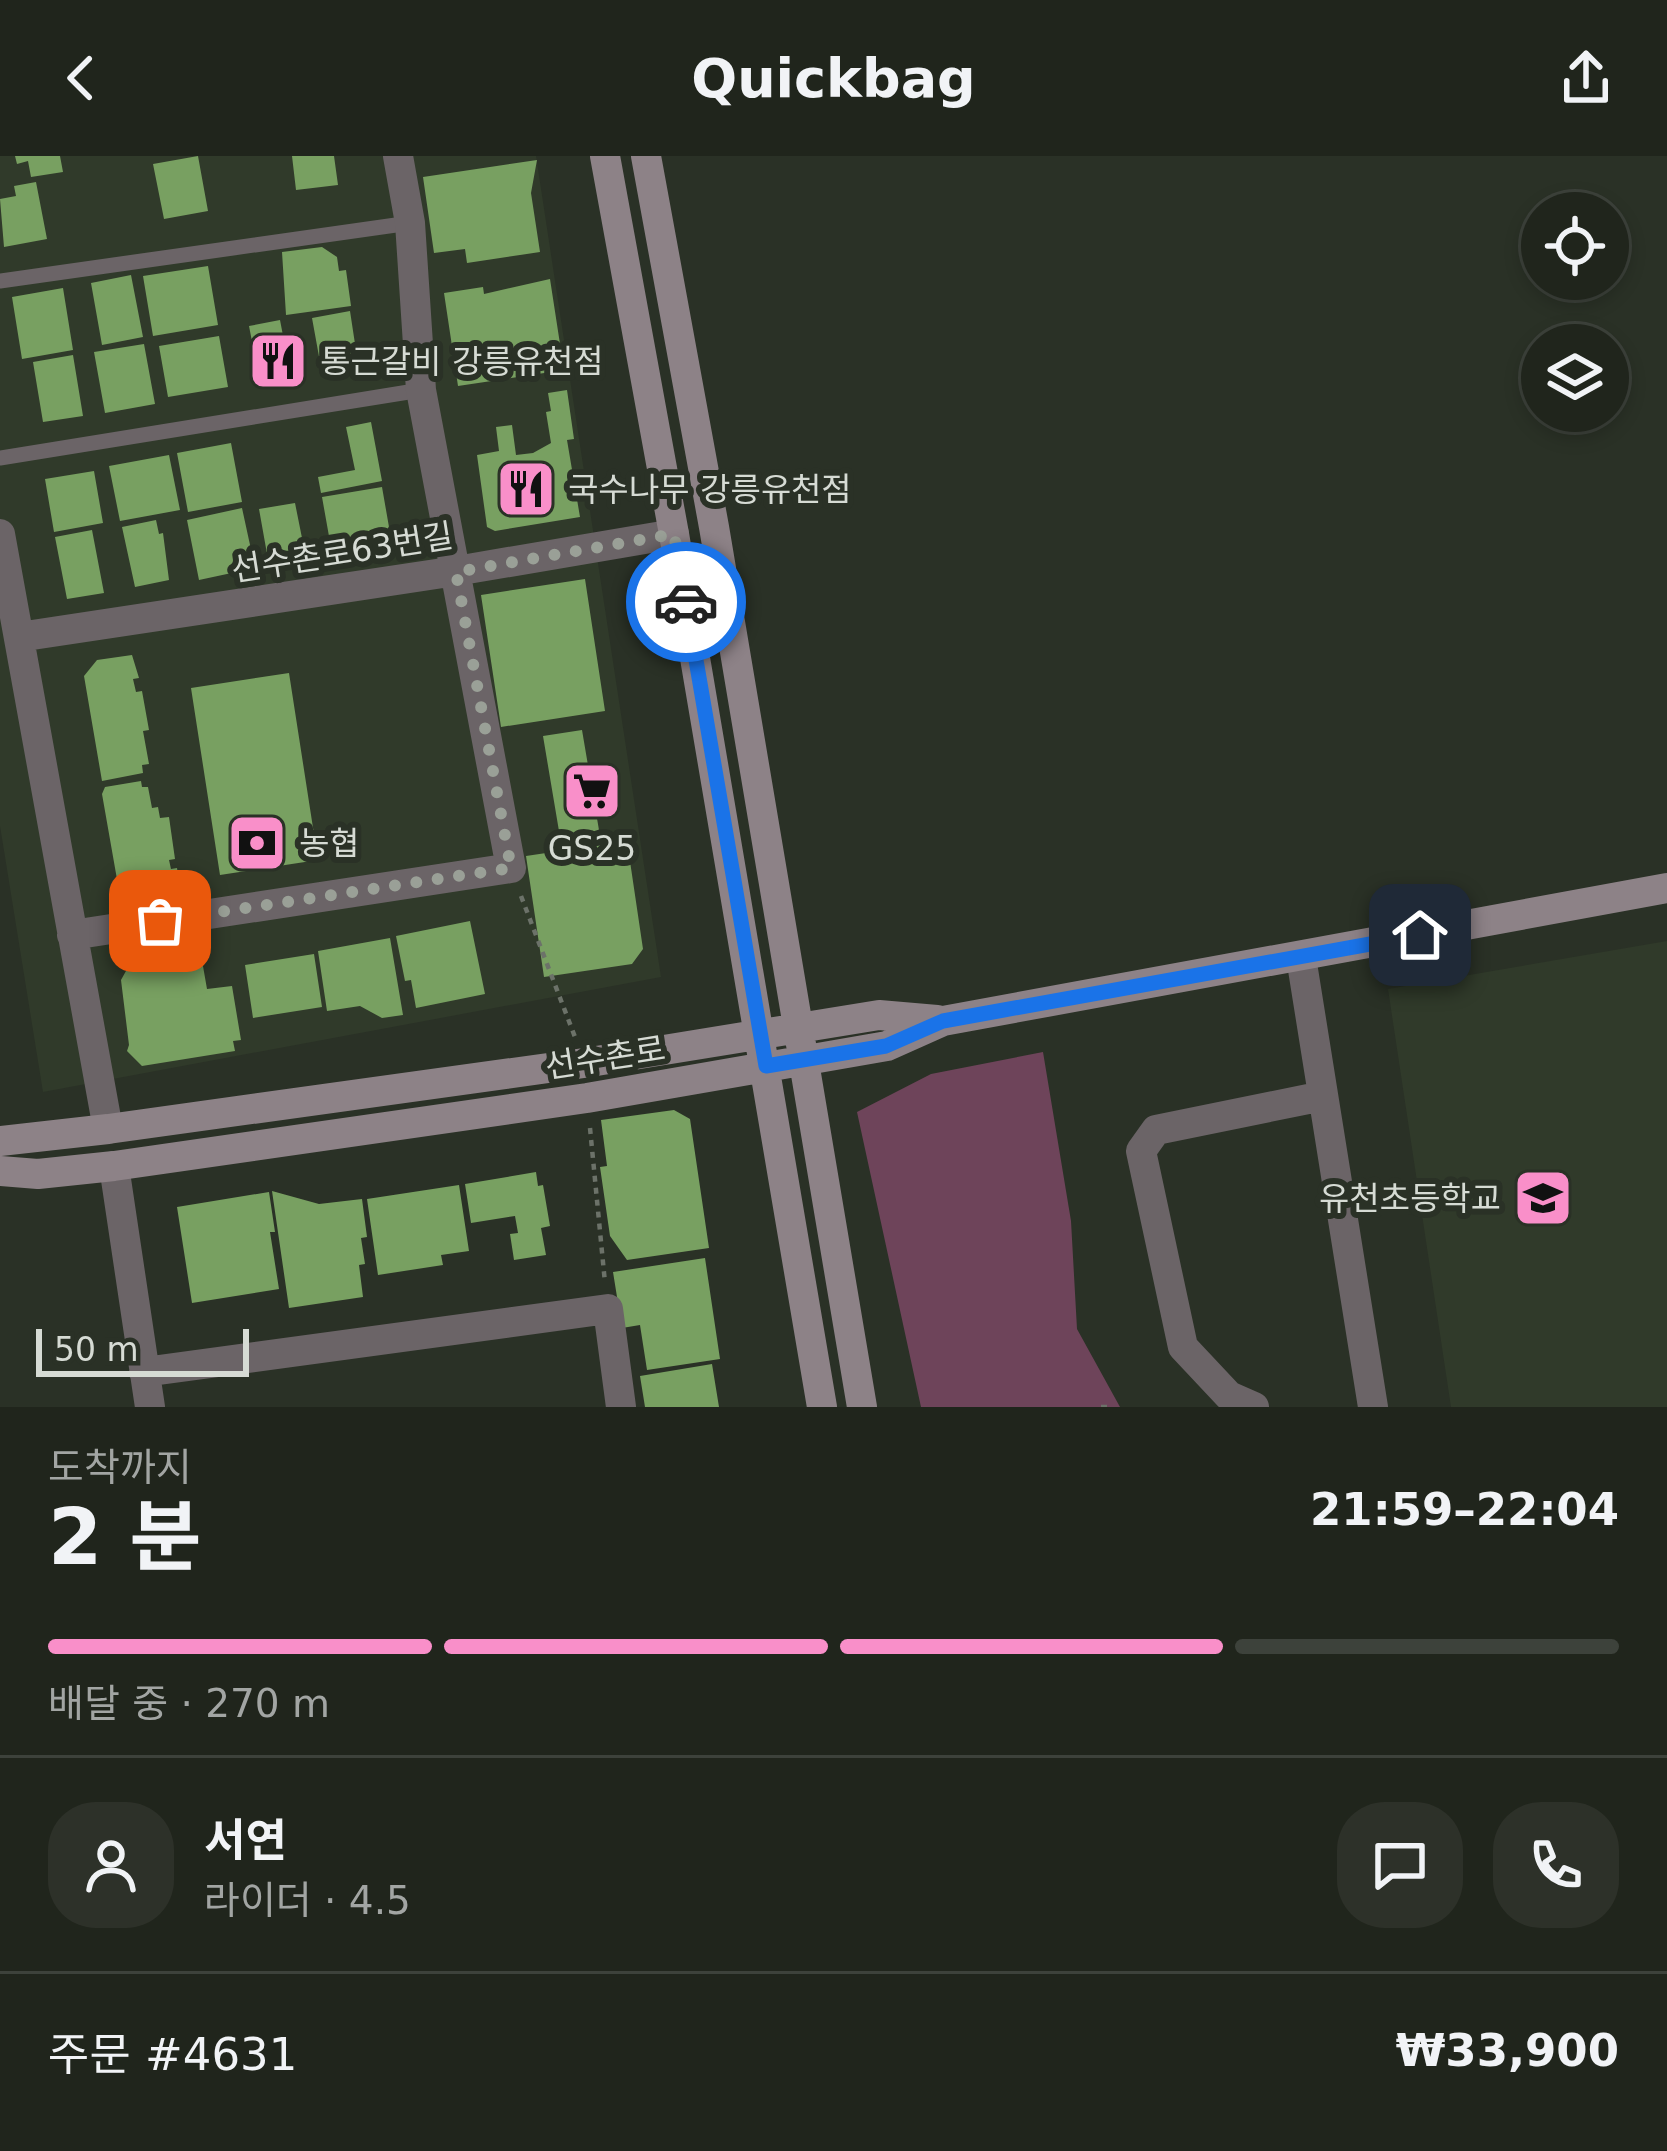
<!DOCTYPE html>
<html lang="ko">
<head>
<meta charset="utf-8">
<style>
  :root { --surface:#20251c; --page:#2d3129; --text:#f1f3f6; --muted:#a2a5a3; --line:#3d423b; --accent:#f98fc9 }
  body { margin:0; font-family:"DejaVu Sans","Noto Sans KR",sans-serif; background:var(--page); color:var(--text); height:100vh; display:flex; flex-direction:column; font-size:45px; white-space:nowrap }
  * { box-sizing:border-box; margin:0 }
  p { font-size:39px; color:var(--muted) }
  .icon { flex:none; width:66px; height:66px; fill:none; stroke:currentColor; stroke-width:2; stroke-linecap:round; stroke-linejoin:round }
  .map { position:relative; height:1251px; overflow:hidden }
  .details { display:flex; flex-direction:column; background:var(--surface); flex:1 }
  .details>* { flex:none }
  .tools { position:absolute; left:1521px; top:36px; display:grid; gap:24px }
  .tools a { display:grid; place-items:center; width:108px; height:108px; border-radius:50%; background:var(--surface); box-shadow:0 6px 18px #0003,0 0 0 3px var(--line); font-size:60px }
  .scale { position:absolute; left:36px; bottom:30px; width:213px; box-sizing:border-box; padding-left:12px; border:6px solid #d6dbd4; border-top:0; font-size:33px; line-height:42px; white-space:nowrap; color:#d6dbd4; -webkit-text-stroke:9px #2a3126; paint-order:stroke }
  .pin { position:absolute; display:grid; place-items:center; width:102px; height:102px; color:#fff; margin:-51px; border-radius:24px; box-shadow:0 6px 18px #0006 }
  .courier { position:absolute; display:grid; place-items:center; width:120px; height:120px; margin:-60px; border:9px solid #1a73e8; border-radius:50%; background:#fff; color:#222; box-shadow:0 3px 15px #0007 }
  .head em { font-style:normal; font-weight:700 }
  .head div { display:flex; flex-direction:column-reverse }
  .head { display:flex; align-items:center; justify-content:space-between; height:204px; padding:0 48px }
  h1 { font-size:78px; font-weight:700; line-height:90px }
  .bar { display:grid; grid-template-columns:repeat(4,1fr); gap:18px 12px; align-content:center; height:144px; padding:0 48px }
  .bar i { height:15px; border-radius:9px; background:var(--line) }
  .bar .selected { background:var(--accent) }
  .bar p { grid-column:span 4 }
  .line { display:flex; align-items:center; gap:30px; padding:0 48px; border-top:3px solid var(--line) }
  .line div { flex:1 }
  .round { display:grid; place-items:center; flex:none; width:126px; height:126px; border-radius:48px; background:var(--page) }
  header { display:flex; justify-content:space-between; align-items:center; height:156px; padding:0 48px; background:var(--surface); font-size:54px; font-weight:700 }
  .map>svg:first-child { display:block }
  .built { fill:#303a2a }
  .green { fill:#6e445a }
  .building { fill:#78a061 }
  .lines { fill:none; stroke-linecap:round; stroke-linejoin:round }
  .path { stroke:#6c7269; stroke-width:4.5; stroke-dasharray:6 6; stroke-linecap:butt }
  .lane { stroke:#6b6467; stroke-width:15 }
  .street { stroke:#6b6467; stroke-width:30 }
  .secondary { stroke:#8d8287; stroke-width:30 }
  .done { stroke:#9aa097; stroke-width:12; stroke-dasharray:0 21.6 }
  .route { stroke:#1a73e8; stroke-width:15 }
  .labels { text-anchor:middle; stroke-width:12; stroke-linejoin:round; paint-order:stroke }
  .poi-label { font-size:33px; fill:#d6dbd4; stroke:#2a3126; text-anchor:start }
  .street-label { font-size:33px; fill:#d6dbd4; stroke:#2a3126 }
</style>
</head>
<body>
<header><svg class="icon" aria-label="back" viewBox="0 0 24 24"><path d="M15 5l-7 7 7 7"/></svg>Quickbag<svg class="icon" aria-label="share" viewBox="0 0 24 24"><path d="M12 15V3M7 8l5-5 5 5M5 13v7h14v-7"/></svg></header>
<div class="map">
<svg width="1667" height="1251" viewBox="0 0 1667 1251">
  <rect width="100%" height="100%" fill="#2a3126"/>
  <!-- built -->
  <path class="built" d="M0,0H536L661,821L43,936L0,670Z
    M1667,785V1251H1451L1388,833Z"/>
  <!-- green -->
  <path class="green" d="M1043,896L1071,1065L1077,1173L1120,1251H921L857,956L931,918Z"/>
  <!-- building -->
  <path class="building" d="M15,0H60L63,16L31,21L28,5L17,8Z
    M198,0L208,55L164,63L153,8Z
    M292,0H334L338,29L296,34Z
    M537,4L531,37L540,96L467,107L465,93L434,97L423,21Z
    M36,26L47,83L4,91L0,43L16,40L14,30Z
    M322,91L337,101L339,115L346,114L351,150L286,159L282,96Z
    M208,110L218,169L153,180L143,120Z
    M131,119L143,181L102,189L91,127Z
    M550,123L564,214L458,230L444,137L483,131L484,138Z
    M63,132L73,194L22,203L12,141Z
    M350,155L357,201L349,213L322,217L312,162Z
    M280,164L291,221L260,227L249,170Z
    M219,180L228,231L168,241L159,190Z
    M144,188L155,248L105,257L94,196Z
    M73,199L83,260L43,266L33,206Z
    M567,234L574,283L567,284L580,361L495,375L487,371L477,299L499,295L496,271L512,269L516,299L533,297L551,287L546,256L551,255L548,237Z
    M371,266L382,325L321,337L318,321L355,314L346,271Z
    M231,287L242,346L188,356L177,297Z
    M169,299L180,354L120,365L109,310Z
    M94,315L103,367L54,376L45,323Z
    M382,331L389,371L381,389L332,397L322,341Z
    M295,347L306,402L269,409L259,353Z
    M242,352L255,412L199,424L187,364Z
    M156,364L159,378L163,377L169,424L135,431L122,371Z
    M92,374L104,437L67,443L55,381Z
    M585,423L605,555L501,571L481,439Z
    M132,499L139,522L133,523L136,536L142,535L149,574L143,575L149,608L142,609L143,617L102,625L84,520L97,504Z
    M289,517L318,704L220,719L191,532Z
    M582,574L600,680L561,687L543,580Z
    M141,625L142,631H148L152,652L158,651L160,662L169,661L175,703L169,704L171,713L177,712L180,733L128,741L118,729L102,638L105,631Z
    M627,685L643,793L632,808L544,821L526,700Z
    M470,765L485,838L416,852L411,824L405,825L396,780Z
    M390,782L403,859L382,862L360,850L327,855L318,795Z
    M200,793L207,833L232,830L241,884L233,885L235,895L142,910L127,895L129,889L121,824L132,804Z
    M314,798L322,851L253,862L245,809Z
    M674,954L690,963L709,1092L627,1104L610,1080L600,1011L607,1010L601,964Z
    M536,1016L538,1030L543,1029L550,1070L541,1072L546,1099L514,1104L510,1078L518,1077L515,1060L471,1067L465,1028Z
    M459,1029L469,1095L441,1099L443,1109L378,1119L367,1043Z
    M272,1035L319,1048L362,1043L367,1081L361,1082L365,1108L359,1109L363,1141L289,1152Z
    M269,1036L275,1076H270L279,1133L192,1147L177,1051Z
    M705,1102L720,1203L647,1214L640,1169L622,1172L613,1116Z
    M712,1208L719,1251H645L640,1220Z"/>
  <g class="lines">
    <!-- path -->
    <path class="path" d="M521,740L575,881
      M590,972L605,1127
      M1101,1251H1108"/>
    <!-- lane -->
    <path class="lane" d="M0,125L410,67
      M0,302L421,234"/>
    <!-- street -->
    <path class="street" d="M0,378L108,973
      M19,481L456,415L674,378
      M72,779L511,712L421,234L410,67L398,0
      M1301,801L1373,1251
      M114,1010L150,1251
      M144,1216L608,1153L621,1251
      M1254,1251L1229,1240L1183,1191L1141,995L1156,974L1323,940"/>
    <!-- secondary -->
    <path class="secondary" d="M605,0L674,378L822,1251
      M646,0L714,371L862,1251
      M0,985L108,973L584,907L879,859L937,864
      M0,1015L38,1018L114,1010L587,942L887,890L943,865L1667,732"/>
  </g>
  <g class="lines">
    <!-- done -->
    <path class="done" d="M160,765L511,712L456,416L674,378L686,446"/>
    <!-- route -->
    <path class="route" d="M686,446L766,910L886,890L943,865L1420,779"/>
  </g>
  <!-- icons -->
  <defs>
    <g id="restaurant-square" transform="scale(3)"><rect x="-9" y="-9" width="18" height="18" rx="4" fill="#f98fc9" stroke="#2a3126"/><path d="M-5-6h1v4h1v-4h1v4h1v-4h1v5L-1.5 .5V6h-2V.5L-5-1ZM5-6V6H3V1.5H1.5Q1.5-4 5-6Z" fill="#111"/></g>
    <g id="supermarket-square" transform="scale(3)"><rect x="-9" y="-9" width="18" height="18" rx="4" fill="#f98fc9" stroke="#2a3126"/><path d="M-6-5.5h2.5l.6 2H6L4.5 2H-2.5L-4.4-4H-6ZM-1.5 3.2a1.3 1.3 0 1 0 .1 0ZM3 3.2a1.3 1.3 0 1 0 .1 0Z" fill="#111"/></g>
    <g id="bank-square" transform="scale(3)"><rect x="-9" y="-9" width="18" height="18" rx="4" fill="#f98fc9" stroke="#2a3126"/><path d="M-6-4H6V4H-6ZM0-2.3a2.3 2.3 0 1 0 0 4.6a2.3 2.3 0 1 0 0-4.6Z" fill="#111"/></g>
    <g id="school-square" transform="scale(3)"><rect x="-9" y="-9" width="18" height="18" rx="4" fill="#f98fc9" stroke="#2a3126"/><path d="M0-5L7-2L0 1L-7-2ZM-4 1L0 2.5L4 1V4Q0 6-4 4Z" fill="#111"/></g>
  </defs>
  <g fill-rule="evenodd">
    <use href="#restaurant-square" x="278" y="205"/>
    <use href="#restaurant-square" x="526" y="333"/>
    <use href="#supermarket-square" x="592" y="635"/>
    <use href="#bank-square" x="257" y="687"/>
    <use href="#school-square" x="1543" y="1042"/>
  </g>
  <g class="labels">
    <!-- poi labels -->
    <g class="poi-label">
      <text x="320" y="217">통근갈비 강릉유천점</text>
      <text x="568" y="345">국수나무 강릉유천점</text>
      <text x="299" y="699">농협</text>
      <text x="592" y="704" text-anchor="middle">GS25</text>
      <text x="1501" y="1054" text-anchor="end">유천초등학교</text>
    </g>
    <!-- street labels -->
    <g class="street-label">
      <text transform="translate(342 396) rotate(-9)" y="12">선수촌로63번길</text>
      <text transform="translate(605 901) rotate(-9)" y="12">선수촌로</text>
    </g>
  </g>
</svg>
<div class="tools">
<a><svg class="icon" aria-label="locate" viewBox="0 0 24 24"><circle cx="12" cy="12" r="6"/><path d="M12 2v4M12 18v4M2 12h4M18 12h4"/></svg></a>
<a><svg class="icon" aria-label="layers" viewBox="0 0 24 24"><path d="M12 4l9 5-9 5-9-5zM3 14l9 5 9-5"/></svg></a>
</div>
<div class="scale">50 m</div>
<div class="pin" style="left:160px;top:765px;background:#ea580c"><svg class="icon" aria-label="bag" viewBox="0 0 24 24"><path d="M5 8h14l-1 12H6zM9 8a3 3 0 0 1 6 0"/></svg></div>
<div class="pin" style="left:1420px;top:779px;background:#1f2937"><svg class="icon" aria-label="home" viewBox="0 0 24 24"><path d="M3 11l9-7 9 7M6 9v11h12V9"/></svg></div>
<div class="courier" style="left:686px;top:446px"><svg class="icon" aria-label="car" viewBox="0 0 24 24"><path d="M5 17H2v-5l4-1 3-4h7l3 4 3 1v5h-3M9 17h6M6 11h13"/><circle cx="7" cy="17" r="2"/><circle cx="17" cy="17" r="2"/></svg></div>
</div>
<section class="details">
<div class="head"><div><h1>2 분</h1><p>도착까지</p></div><em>21:59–22:04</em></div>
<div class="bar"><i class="selected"></i><i class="selected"></i><i class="selected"></i><i></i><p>배달 중 · 270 m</p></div>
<div class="line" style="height:216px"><a class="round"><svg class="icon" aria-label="person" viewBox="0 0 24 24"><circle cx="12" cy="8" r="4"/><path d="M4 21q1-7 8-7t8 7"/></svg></a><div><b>서연</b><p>라이더 · 4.5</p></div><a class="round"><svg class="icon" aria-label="chat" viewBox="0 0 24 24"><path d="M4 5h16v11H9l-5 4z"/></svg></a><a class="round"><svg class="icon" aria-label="phone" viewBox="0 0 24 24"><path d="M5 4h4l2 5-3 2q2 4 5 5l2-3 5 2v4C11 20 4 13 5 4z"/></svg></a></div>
<div class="line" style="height:156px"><div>주문 #4631</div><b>₩33,900</b></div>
</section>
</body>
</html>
